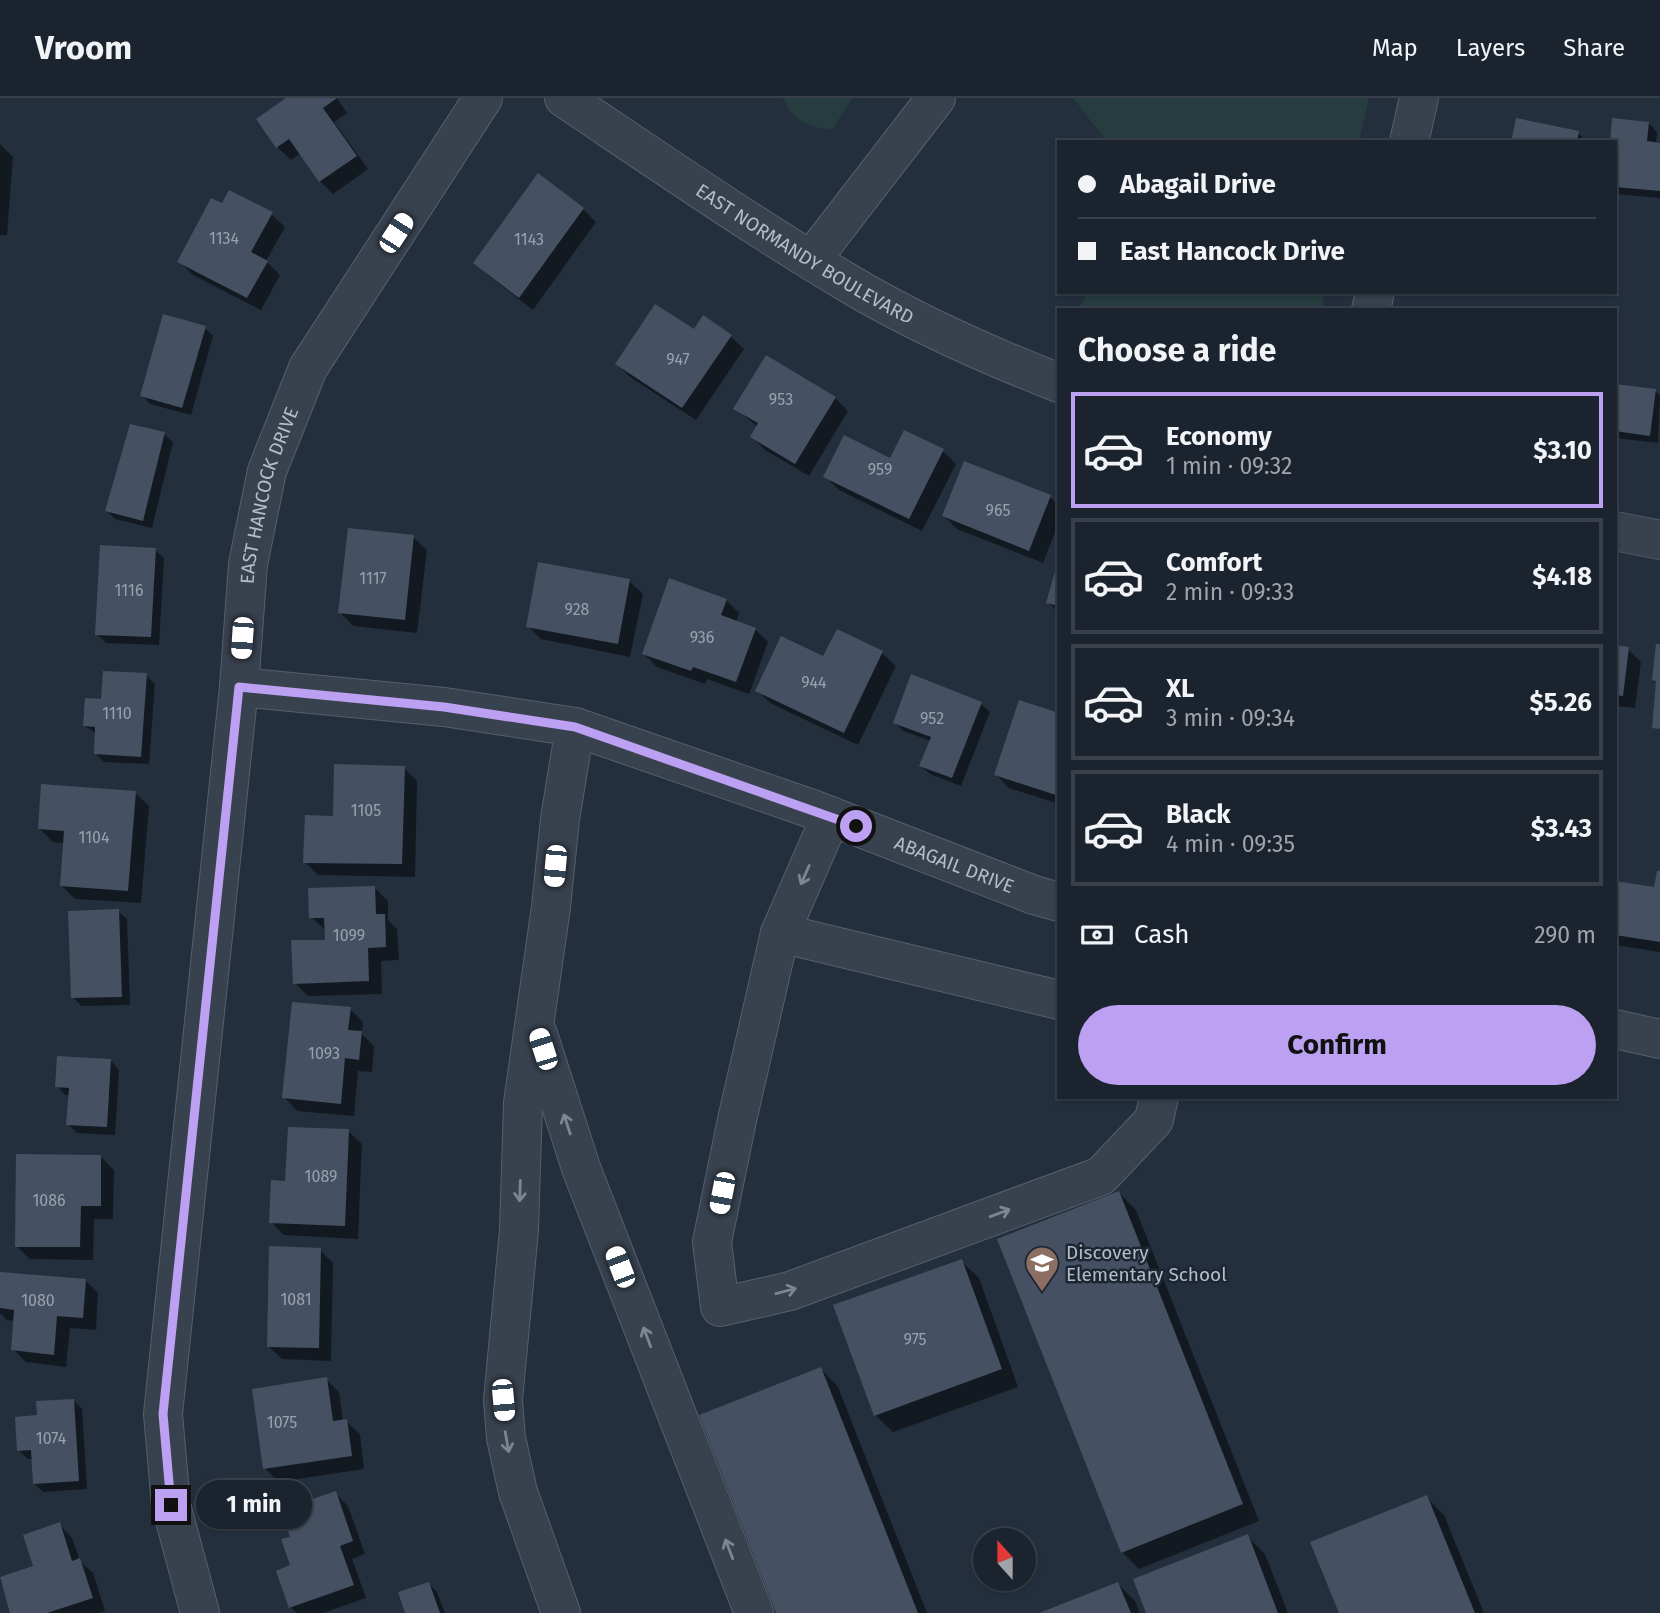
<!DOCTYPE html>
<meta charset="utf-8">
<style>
body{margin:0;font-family:"Fira Sans",sans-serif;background:#242b36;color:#f1f3f6;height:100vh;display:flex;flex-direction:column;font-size:26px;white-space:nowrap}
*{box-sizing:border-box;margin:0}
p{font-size:23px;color:#a0a4aa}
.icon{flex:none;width:38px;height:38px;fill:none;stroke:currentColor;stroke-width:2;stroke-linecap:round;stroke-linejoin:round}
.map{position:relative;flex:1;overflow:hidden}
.side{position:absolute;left:1057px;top:210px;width:560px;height:791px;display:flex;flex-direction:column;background:#1b232e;border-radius:0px;box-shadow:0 2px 5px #0004,0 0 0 2px #39404a}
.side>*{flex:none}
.banner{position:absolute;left:1057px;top:42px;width:560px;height:154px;border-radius:0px;box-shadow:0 2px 5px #0004,0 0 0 2px #39404a;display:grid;align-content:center;height:154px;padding:0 21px;background:#1b232e}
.needle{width:46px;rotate:339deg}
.fabs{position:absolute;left:973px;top:1430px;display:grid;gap:14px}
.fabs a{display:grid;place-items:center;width:63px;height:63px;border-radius:50%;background:#1b232e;box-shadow:0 2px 5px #0004,0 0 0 2px #39404a;font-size:35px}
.end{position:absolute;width:32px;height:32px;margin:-16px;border:9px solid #bca0f2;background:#111;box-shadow:0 0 0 4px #111}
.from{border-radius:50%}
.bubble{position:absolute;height:49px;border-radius:24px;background:#1b232e;box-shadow:0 2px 5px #0004,0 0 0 2px #39404a;font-size:23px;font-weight:700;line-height:49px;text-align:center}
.car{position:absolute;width:21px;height:42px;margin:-21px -10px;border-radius:9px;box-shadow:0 0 5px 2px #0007;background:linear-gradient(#fff 24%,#345 0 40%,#fff 0 76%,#345 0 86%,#fff 0)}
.banner b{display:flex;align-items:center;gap:24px;height:66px;font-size:26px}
.banner b+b{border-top:2px solid #39404a}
.banner i{width:18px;height:18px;background:#f1f3f6}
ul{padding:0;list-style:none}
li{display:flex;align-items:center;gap:21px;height:116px;margin:0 14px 10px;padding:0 7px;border:4px solid #39404a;border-radius:0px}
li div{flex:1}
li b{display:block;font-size:26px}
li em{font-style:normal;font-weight:700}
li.active{border-color:#bca0f2}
li>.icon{width:63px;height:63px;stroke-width:1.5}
h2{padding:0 21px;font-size:32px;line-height:84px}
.pay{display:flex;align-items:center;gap:18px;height:77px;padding:0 21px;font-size:26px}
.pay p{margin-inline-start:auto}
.action{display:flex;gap:14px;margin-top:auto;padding:14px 21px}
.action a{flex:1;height:80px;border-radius:42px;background:#bca0f2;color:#111;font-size:28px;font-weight:700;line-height:80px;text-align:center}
header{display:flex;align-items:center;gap:42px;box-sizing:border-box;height:98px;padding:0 35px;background:#1b232e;border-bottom:2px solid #39404a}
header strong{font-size:33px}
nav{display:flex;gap:38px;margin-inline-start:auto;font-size:24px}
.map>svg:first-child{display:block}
</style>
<header>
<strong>Vroom</strong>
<nav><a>Map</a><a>Layers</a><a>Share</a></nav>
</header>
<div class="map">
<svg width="1660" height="1515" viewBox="0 0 1660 1515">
<rect width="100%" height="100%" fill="#242f3e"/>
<!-- green -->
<path fill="#263c3f" d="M 783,0 L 853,0 L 832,31 C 809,30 792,22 783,0 Z
M 1073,0 L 1369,0 L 1359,44 L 1107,44 Z
M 1089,194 L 1325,194 L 1321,212 L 1078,212 Z"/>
<!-- shadow -->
<path fill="#0007" d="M 289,0 L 337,0 L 347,15 L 334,24 L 368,71 L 333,96 L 320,83 L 301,55 L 291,62 L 277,49 Z
M 1649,25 L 1657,34 L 1656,46 L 1660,46 L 1660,100 L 1616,96 L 1615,44 Z
M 1578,35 L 1587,44 L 1512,44 Z
M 0,46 L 13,59 L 7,137 L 0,137 Z
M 223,108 L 271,116 L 285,129 L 266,163 L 280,177 L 261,212 L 193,177 L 180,164 Z
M 583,111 L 596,124 L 533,212 L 489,178 L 476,165 Z
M 205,230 L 213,238 L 191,317 L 150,306 L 142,297 Z
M 694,233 L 730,238 L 744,251 L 696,322 L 630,279 L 617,266 Z
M 1615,288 L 1655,293 L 1660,297 L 1658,345 L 1615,340 Z
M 835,300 L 848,313 L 809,378 L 765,352 L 752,339 L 758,329 L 735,310 Z
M 164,336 L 173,344 L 152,430 L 115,421 L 107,413 Z
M 943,353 L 956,366 L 922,433 L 839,392 L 825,378 L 891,362 Z
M 965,365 L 1050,399 L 1059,407 L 1059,424 L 1043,465 L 957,431 L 944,418 Z
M 413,439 L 427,452 L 417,535 L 353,528 L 340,514 Z
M 155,452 L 164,460 L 159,547 L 106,545 L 97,536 Z
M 1059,467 L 1059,515 L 1048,504 Z
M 629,483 L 643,496 L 630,559 L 541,541 L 528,528 Z
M 726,502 L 739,515 L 736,525 L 755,531 L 768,544 L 749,596 L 707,581 L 705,586 L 657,569 L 644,556 Z
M 837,533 L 882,555 L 896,568 L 858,647 L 770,605 L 757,592 L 824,560 Z
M 1615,549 L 1628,551 L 1641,564 L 1635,610 L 1615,608 Z
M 146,577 L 155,586 L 149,666 L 104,664 L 95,655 L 97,636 L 85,628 L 103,603 Z
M 981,606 L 990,614 L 961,688 L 930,676 L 921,668 L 931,643 L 903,633 L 895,624 Z
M 1059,617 L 1059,706 L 1009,690 L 996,677 Z
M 404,670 L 417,683 L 415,779 L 318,777 L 305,764 L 335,719 Z
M 135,695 L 149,708 L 141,805 L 75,801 L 62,788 L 65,745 L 53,744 L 40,731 Z
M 1660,775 L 1660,854 L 1615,847 L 1615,784 L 1655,791 Z
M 374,789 L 388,803 L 388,822 L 397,831 L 399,862 L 381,863 L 382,896 L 308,898 L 295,885 L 326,843 L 326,833 L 311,819 Z
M 118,813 L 127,821 L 130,907 L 81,908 L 73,899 Z
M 350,911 L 363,924 L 362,936 L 374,948 L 372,974 L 358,973 L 354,1018 L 297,1013 L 284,999 Z
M 111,963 L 119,972 L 115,1037 L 77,1035 L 68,1026 L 70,997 L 65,997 L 57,988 Z
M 348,1033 L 362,1046 L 358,1141 L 284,1137 L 271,1124 Z
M 101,1059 L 114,1072 L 113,1121 L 94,1121 L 93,1162 L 30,1161 L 16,1148 Z
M 1119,1095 L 1136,1112 L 1259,1423 L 1139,1471 L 1122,1454 Z
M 320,1152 L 333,1165 L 331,1263 L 282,1261 L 268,1248 Z
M 961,1163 L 979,1180 L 1018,1289 L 893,1334 L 875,1317 Z
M 0,1176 L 85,1182 L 98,1195 L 96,1232 L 70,1230 L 66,1269 L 26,1264 L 13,1251 L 15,1223 L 7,1222 L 0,1215 Z
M 821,1271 L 838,1289 L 927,1515 L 778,1515 Z
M 326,1281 L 339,1294 L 343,1324 L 346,1323 L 360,1336 L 364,1371 L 278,1384 L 265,1370 Z
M 73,1302 L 82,1311 L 87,1391 L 43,1394 L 34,1385 L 33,1361 L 28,1361 L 19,1353 L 39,1319 Z
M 335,1395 L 348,1408 L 365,1456 L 352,1461 L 366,1500 L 323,1515 L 297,1515 L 290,1509 L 292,1440 Z
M 1427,1400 L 1444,1417 L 1484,1515 L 1340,1515 Z
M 59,1426 L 72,1440 L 80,1463 L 93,1475 L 105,1513 L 99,1515 L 12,1515 L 0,1481 L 35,1469 Z
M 1247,1438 L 1265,1456 L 1288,1515 L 1148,1515 Z
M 429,1486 L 437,1494 L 445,1515 L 407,1515 Z
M 1118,1486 L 1135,1503 L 1140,1515 L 1043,1515 Z"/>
<!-- building -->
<path fill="#455162" d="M 286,0 L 337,0 L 323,10 L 357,58 L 319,84 L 289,41 L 276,50 L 256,21 Z
M 1516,20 L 1579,33 L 1577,44 L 1511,44 Z
M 1612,20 L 1649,24 L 1647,43 L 1660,45 L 1660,93 L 1615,89 L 1615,44 L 1610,44 Z
M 538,75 L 584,110 L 519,200 L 473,165 Z
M 229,92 L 273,114 L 251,154 L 268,163 L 247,200 L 177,164 L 211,100 L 222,105 Z
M 655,206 L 694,231 L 703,217 L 732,237 L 682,310 L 615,266 Z
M 163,216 L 206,228 L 182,310 L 140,298 Z
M 766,257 L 836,299 L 795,366 L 750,339 L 758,325 L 733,311 Z
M 1615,286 L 1656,291 L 1650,338 L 1615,333 Z
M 130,326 L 165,334 L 143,423 L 105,413 Z
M 904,332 L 944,351 L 909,421 L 823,379 L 844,337 L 890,360 Z
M 964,363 L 1051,397 L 1029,453 L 942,418 Z
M 348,430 L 414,437 L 405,522 L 338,515 Z
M 100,447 L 156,450 L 151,539 L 95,537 Z
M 1058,463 L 1059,463 L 1059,508 L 1046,505 Z
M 538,464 L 630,481 L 618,546 L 526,529 Z
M 669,480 L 727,501 L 721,517 L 756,530 L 736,584 L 693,569 L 691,573 L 642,556 Z
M 837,531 L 883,553 L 844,635 L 755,593 L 781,538 L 823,558 Z
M 1656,546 L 1660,546 L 1660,631 L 1652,630 L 1656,583 L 1652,582 Z
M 1615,547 L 1629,549 L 1623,598 L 1615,597 Z
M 103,573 L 147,575 L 141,659 L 94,656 L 95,629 L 83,628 L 85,600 L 101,601 Z
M 911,576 L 982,604 L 952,680 L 919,668 L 931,639 L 893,625 Z
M 1019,602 L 1059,615 L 1059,698 L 994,677 Z
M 334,666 L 405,668 L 402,766 L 303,765 L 305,717 L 333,718 Z
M 41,686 L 136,693 L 128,793 L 60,788 L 64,733 L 38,731 Z
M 1657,773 L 1660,773 L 1660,844 L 1615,837 L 1615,783 L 1654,789 Z
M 375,788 L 376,816 L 385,816 L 386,849 L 368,850 L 369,883 L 293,886 L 291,842 L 325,842 L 324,820 L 309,820 L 308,790 Z
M 119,811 L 122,899 L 71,900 L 68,813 Z
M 292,904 L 351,909 L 348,932 L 362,933 L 359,962 L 345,960 L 341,1006 L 282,1000 Z
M 57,958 L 111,961 L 107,1029 L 66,1027 L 69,990 L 55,989 Z
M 288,1029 L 349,1031 L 345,1128 L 269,1125 L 271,1082 L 285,1083 Z
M 16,1056 L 101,1057 L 101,1108 L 81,1108 L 80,1149 L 15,1149 Z
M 1119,1093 L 1243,1406 L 1121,1455 L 997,1141 Z
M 269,1148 L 321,1150 L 319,1250 L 267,1249 Z
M 962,1161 L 1002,1271 L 874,1318 L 833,1207 Z
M 0,1174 L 86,1181 L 83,1220 L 57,1218 L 54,1257 L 11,1252 L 14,1212 L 0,1210 Z
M 821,1269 L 918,1515 L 776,1515 L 699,1317 Z
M 327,1279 L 333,1323 L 347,1321 L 352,1358 L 263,1371 L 252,1291 Z
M 74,1301 L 79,1383 L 33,1386 L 31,1352 L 17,1353 L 15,1319 L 37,1317 L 36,1303 Z
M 336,1393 L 353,1443 L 340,1448 L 354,1487 L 289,1510 L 276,1473 L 290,1467 L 281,1441 L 290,1439 L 281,1412 Z
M 1427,1397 L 1475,1515 L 1339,1515 L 1310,1444 Z
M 60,1424 L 72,1463 L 80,1460 L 93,1500 L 47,1515 L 10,1515 L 0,1479 L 33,1468 L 23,1437 Z
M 1248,1436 L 1278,1515 L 1146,1515 L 1133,1481 Z
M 429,1484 L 440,1515 L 405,1515 L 398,1494 Z
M 1118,1484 L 1131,1515 L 1039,1515 Z"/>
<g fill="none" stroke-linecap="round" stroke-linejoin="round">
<!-- minor casing -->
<g stroke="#565f6c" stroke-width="40">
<g id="minor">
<path id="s1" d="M 564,0 C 658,63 751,127 848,185 C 915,225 987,257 1059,285"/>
<path d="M 1409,44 L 1419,0"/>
<path d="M 811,162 L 936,0"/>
<path d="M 1371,212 L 1375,194"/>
<path d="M 1615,433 L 1660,442"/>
<path id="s2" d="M 239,589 L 444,609 L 575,629 L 812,711 L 1034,797 L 1059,804"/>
<path d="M 831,718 L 780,835 L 737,1022 L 712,1144 L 720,1209 L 790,1193 L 1101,1078 L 1154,1022 L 1159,999"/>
<path d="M 780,835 L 1059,902"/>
<path d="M 1615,931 L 1660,941"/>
<path d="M 538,936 L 581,1070 L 754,1515"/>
<path id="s3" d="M 200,1515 L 171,1407 L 163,1316 L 239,589 L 248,466 L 267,373 L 308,270 L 483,0"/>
<path d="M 561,1515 L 518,1394 L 506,1340 L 503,1302 L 519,1132 L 523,1005 L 551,809 L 560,721 L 575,629"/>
</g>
</g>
<!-- minor -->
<use href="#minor" stroke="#38414e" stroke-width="38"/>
</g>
<!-- one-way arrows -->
<defs><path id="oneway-shaft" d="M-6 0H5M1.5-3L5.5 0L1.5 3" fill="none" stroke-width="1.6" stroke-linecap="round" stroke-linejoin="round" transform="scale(1.75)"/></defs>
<g stroke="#7c8592">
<use href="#oneway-shaft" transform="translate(805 777) rotate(114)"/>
<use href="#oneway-shaft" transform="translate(567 1026) rotate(-108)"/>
<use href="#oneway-shaft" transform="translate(520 1093) rotate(92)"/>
<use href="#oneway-shaft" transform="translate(1000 1115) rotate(-20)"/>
<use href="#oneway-shaft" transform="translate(786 1193) rotate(-15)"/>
<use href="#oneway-shaft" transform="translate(647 1239) rotate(-111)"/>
<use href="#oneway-shaft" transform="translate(507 1344) rotate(80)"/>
<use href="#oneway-shaft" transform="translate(729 1451) rotate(-111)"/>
</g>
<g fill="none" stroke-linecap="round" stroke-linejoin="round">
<!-- route -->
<path stroke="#bca0f2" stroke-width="9" d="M 171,1407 L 163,1316 L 239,589 L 444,609 L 575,629 L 856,728"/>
</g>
<!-- icons -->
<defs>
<g id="school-pin" transform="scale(1.75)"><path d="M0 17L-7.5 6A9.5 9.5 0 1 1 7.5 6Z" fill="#8d6e63" stroke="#1d2633"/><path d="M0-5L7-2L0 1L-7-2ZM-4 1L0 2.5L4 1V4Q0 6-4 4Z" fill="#fff"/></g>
</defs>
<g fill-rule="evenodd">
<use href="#school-pin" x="1042" y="1165"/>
</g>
<g text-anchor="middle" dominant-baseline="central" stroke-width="5" stroke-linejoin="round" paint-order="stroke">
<!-- number labels -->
<g font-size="16" fill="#98a1af">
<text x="224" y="140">1134</text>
<text x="529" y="141">1143</text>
<text x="678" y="261">947</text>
<text x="781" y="301">953</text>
<text x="880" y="371">959</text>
<text x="998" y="412">965</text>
<text x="373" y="480">1117</text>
<text x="129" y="492">1116</text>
<text x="577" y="511">928</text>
<text x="702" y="539">936</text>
<text x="814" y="584">944</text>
<text x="117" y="615">1110</text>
<text x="932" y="620">952</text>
<text x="366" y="712">1105</text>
<text x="94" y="739">1104</text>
<text x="349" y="837">1099</text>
<text x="324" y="955">1093</text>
<text x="321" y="1078">1089</text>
<text x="49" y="1102">1086</text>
<text x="296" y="1201">1081</text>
<text x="38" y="1202">1080</text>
<text x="915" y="1241">975</text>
<text x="282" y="1324">1075</text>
<text x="51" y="1340">1074</text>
</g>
<!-- street labels -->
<g font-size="19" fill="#b4bcc9" stroke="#1d2633">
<text stroke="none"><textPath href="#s1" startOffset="287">EAST NORMANDY BOULEVARD</textPath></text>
<text stroke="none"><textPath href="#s3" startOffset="1129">EAST HANCOCK DRIVE</textPath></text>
<text stroke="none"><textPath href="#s2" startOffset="742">ABAGAIL DRIVE</textPath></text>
</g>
<!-- poi labels -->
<g font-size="19" fill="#b4bcc9" stroke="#1d2633" text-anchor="start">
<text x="1066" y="1154">Discovery<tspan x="1066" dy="22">Elementary School</tspan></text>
</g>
</g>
</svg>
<div class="fabs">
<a><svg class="needle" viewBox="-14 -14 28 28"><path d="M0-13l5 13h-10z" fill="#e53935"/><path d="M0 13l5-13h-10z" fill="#a0a4aa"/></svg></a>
</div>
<i class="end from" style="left:856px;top:728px"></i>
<i class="end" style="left:171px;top:1407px"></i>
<div class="bubble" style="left:196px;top:1382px;width:116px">1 min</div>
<i class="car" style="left:396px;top:135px;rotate:33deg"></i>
<i class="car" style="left:242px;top:540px;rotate:184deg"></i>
<i class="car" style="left:555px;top:768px;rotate:185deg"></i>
<i class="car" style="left:543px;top:951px;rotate:342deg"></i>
<i class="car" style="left:722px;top:1095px;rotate:191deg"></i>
<i class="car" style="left:620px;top:1169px;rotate:339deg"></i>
<i class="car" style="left:503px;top:1302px;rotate:175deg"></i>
<div class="banner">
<b><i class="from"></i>Abagail Drive</b>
<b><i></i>East Hancock Drive</b>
</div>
<section class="side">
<h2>Choose a ride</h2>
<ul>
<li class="active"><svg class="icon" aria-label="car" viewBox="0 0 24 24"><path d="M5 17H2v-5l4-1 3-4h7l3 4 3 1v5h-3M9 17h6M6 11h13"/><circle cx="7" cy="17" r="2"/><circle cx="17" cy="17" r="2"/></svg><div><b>Economy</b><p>1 min · 09:32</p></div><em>$3.10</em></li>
<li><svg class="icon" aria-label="car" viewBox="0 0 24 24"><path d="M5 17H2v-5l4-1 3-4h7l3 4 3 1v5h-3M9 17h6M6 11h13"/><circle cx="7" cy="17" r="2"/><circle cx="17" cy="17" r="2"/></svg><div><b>Comfort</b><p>2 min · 09:33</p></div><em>$4.18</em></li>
<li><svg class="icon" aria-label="car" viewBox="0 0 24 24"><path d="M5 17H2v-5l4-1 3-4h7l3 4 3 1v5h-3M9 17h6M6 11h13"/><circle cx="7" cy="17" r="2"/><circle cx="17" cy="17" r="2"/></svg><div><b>XL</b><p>3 min · 09:34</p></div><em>$5.26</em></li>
<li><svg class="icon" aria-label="car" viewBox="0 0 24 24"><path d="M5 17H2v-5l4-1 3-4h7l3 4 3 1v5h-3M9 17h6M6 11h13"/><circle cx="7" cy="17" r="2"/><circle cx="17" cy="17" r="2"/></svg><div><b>Black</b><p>4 min · 09:35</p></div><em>$3.43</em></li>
</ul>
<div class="pay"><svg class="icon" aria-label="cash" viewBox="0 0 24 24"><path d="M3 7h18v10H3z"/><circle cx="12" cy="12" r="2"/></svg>Cash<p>290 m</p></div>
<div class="action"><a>Confirm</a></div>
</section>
</div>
